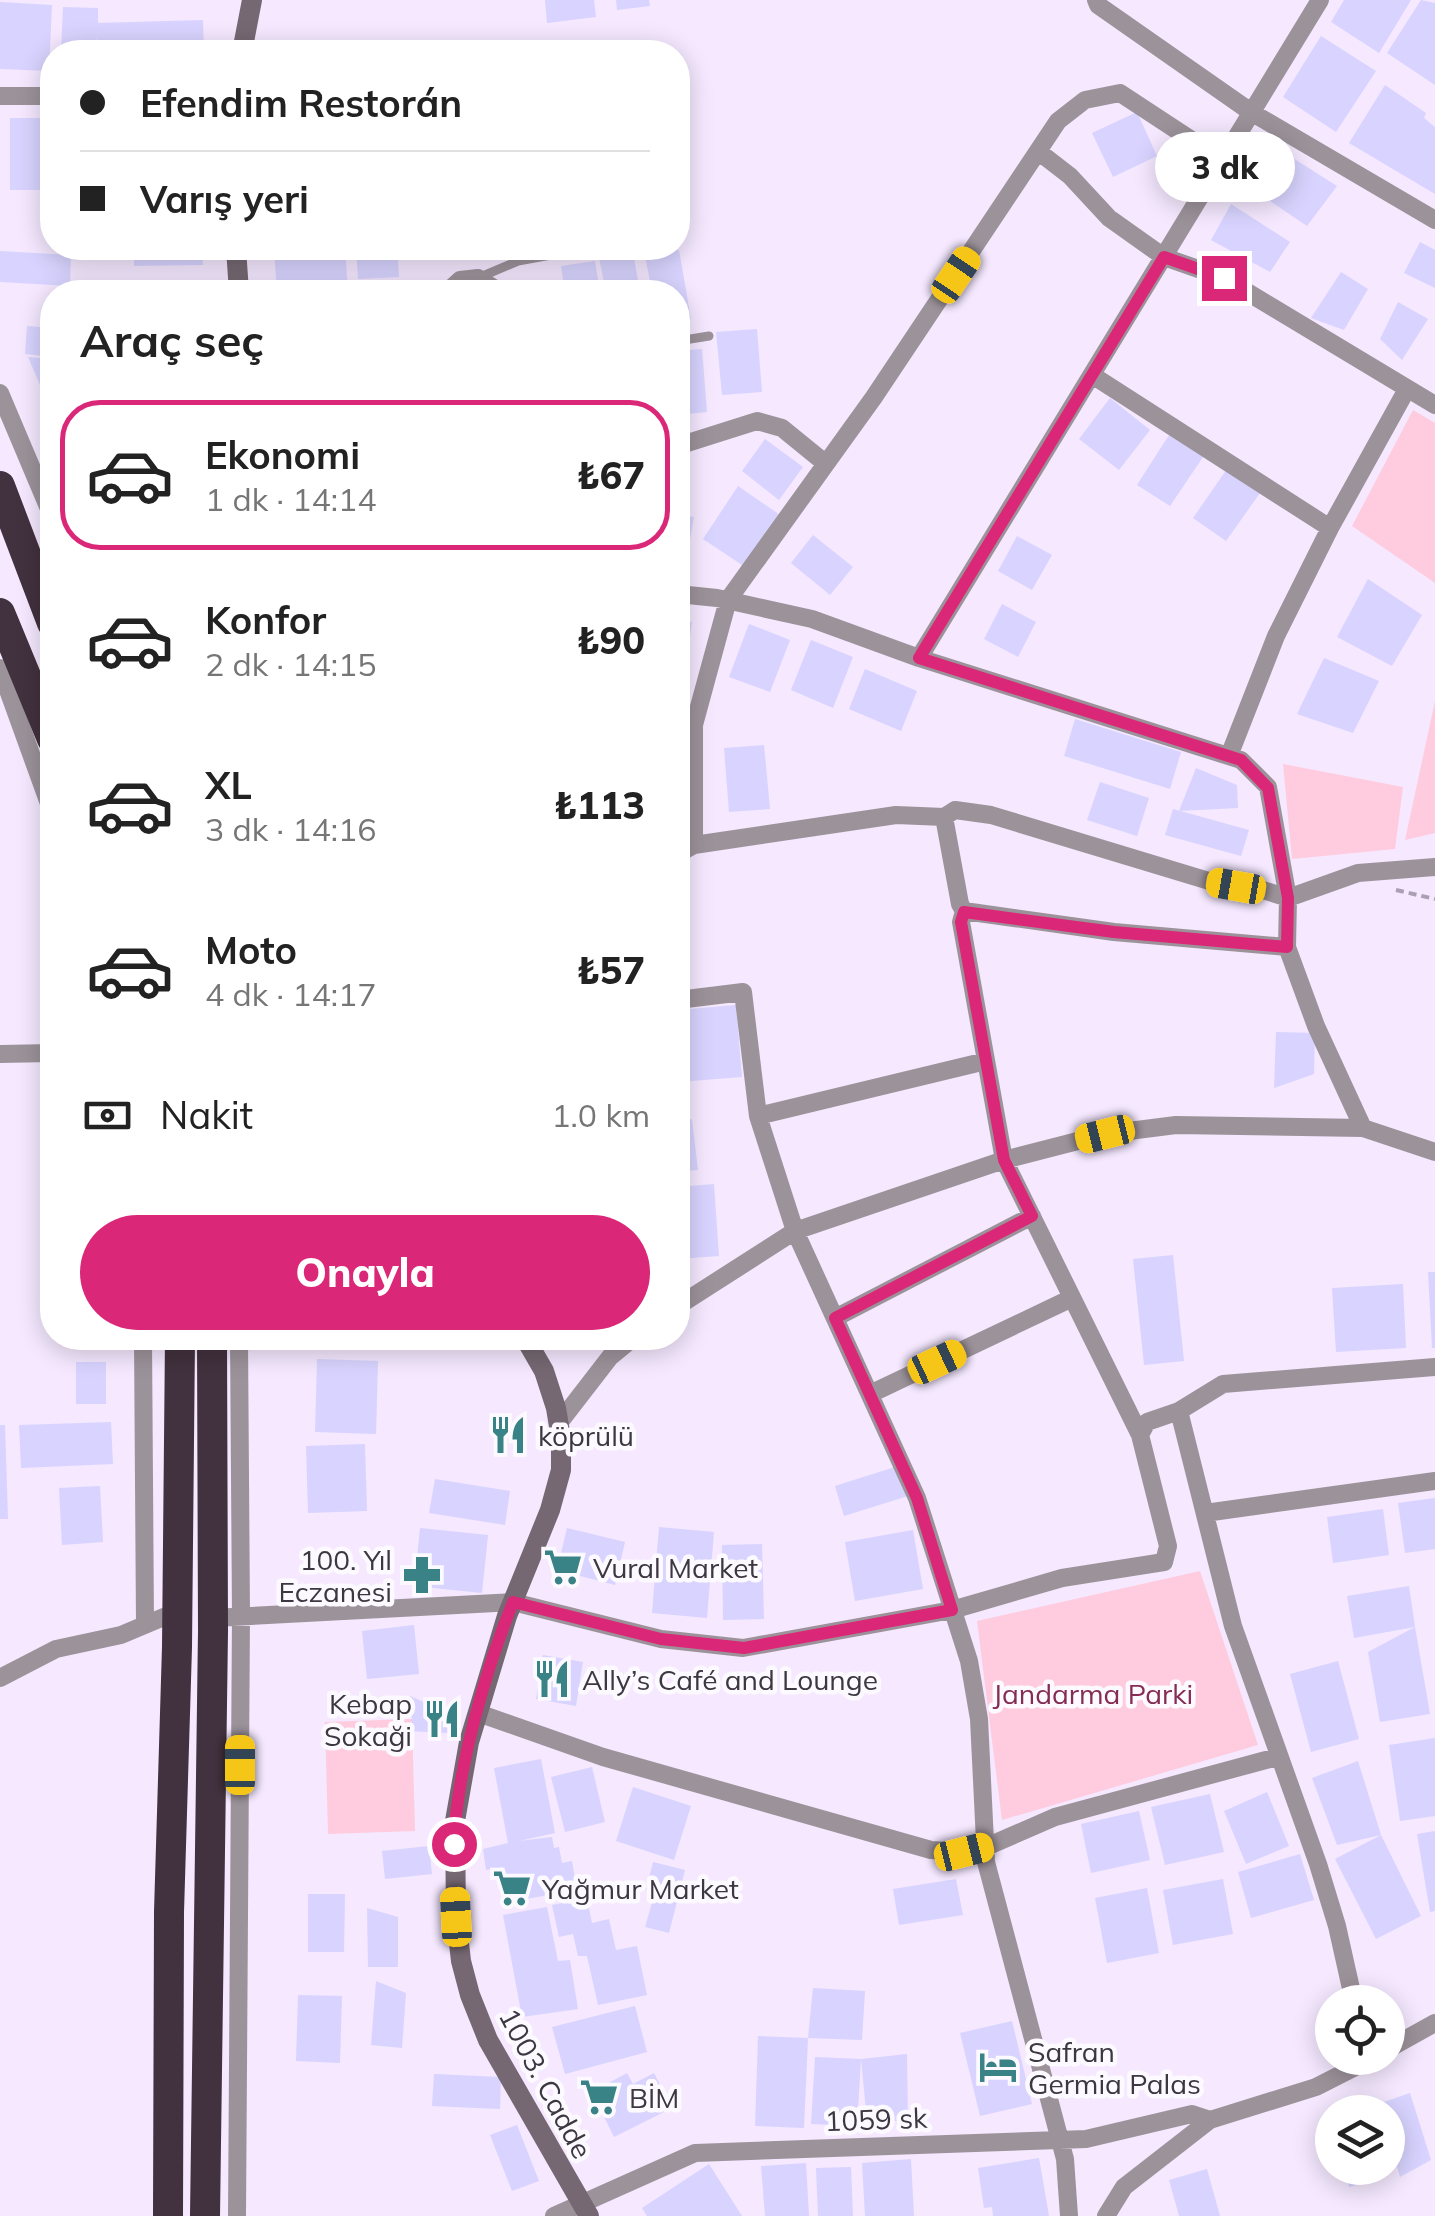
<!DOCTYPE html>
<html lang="tr">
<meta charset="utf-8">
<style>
body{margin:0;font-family:Mulish,sans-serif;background:#f6f6f6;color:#222;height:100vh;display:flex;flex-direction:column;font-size:38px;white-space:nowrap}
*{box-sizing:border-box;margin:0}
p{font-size:32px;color:#767676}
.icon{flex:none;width:55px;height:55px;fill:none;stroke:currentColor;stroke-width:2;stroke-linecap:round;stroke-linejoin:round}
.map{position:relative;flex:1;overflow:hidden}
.panel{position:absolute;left:40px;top:280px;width:650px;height:1070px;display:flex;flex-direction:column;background:#fff;border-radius:40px;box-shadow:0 5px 25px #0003}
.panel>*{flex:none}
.banner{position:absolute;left:40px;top:40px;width:650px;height:220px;border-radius:40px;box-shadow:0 5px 25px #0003;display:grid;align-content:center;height:220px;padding:0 40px;background:#fff}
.buttons{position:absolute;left:1315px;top:1985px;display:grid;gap:20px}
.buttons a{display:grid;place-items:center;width:90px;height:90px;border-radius:50%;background:#fff;box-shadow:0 5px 25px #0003;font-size:50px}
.end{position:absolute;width:45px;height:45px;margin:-22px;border:12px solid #db2777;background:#fff;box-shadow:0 0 0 5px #fff}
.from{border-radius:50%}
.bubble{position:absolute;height:70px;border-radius:35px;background:#fff;box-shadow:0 5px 25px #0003;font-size:32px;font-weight:800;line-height:70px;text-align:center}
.car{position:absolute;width:30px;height:60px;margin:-30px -15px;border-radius:12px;box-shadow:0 0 8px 2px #0007;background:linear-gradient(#f5c518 24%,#345 0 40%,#f5c518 0 76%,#345 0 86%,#f5c518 0)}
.banner b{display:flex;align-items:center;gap:35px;height:95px;font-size:38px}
.banner b+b{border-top:2px solid #e0e0e0}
.banner i{width:25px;height:25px;background:#222}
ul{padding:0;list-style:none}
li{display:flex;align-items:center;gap:30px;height:150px;margin:0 20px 15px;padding:0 20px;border:5px solid transparent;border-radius:40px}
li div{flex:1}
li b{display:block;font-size:38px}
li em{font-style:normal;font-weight:800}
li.active{border-color:#db2777}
li>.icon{width:90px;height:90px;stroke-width:1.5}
h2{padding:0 40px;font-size:45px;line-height:120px}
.pay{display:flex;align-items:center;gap:25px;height:110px;padding:0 40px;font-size:38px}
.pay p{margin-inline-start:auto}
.action{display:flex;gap:20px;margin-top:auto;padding:20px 40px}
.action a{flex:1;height:115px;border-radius:60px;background:#db2777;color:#fff;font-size:40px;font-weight:800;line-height:115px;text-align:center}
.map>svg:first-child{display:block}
</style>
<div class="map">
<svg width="1435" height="2216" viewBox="0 0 1435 2216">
<rect width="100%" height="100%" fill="#f5e8ff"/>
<!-- green -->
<path fill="#feccde" d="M 1413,410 L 1435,423 L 1435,583 L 1352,526 Z
M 1435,701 L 1435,833 L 1405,840 Z
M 1283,764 L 1403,787 L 1395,849 L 1292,859 Z
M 1200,1571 L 1258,1745 L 1002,1820 L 977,1621 Z
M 412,1719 L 415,1831 L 328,1834 L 325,1722 Z"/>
<!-- building -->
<path fill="#d8d4ff" d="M 545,0 L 594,0 L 596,17 L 547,23 Z
M 616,0 L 649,0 L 650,6 L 617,10 Z
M 1344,0 L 1411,0 L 1379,53 L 1331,22 Z
M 1421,0 L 1435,3 L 1435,85 L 1387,53 Z
M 0,2 L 52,5 L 49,71 L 0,69 Z
M 63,7 L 98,8 L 98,23 L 203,20 L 204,52 L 98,52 L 97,36 L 96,52 L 61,52 Z
M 1321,36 L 1376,71 L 1336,132 L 1283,97 Z
M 1385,85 L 1426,113 L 1424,118 L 1435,127 L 1435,194 L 1349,143 Z
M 1137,112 L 1157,156 L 1113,177 L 1092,133 Z
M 10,118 L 42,118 L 42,148 L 52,148 L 52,159 L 42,159 L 42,190 L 10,190 Z
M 1274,146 L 1337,186 L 1307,226 L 1248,186 Z
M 1231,204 L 1290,242 L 1270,272 L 1211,240 Z
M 1420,242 L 1435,250 L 1435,288 L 1404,273 Z
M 134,248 L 202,248 L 203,265 L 134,266 Z
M 345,248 L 348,292 L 277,292 L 274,250 Z
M 356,248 L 417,248 L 417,258 L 398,259 L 399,277 L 358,279 Z
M 679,250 L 691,319 L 678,322 L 678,292 L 652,292 L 645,256 Z
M 0,251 L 71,255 L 70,286 L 0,282 Z
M 633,252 L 640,292 L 606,292 L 599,258 Z
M 595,261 L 600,292 L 565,292 L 561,266 Z
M 1341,272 L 1368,289 L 1344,330 L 1311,318 Z
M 1398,302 L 1428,319 L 1402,360 L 1380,339 Z
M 27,326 L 52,328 L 52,357 L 25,354 Z
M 757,329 L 762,392 L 722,395 L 716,332 Z
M 702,349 L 707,412 L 678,415 L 678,351 Z
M 28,357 L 52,359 L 52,413 Z
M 1110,398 L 1150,430 L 1119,470 L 1079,439 Z
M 1169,435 L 1203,457 L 1170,506 L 1137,485 Z
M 765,439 L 803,467 L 779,500 L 742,471 Z
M 1227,469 L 1260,493 L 1226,541 L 1193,518 Z
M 738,486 L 783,517 L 748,569 L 703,539 Z
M 678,514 L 694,517 L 686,562 L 678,561 Z
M 813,535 L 853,567 L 830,595 L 791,563 Z
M 1017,536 L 1052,555 L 1032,590 L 998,571 Z
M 1368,579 L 1422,615 L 1392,666 L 1337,637 Z
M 1002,604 L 1036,622 L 1018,657 L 984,639 Z
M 678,620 L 692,622 L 686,666 L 678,665 Z
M 749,624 L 790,640 L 770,692 L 729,677 Z
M 811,640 L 853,657 L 833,708 L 791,690 Z
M 1324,658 L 1379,681 L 1353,733 L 1297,714 Z
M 865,669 L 917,691 L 901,731 L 849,709 Z
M 1075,719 L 1181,752 L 1170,789 L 1064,756 Z
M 764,745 L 770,809 L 729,812 L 724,748 Z
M 1196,768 L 1237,785 L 1238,808 L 1179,811 Z
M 1100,782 L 1149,798 L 1137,836 L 1087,820 Z
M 1173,809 L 1249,830 L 1241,856 L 1165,835 Z
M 736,1005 L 742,1077 L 678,1082 L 678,1010 Z
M 1276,1032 L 1315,1033 L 1314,1074 L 1274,1088 Z
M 692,1119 L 698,1170 L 678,1172 L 678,1121 Z
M 714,1184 L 719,1256 L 678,1259 L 678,1187 Z
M 1173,1255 L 1184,1361 L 1144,1365 L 1133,1259 Z
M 1428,1272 L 1435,1272 L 1435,1348 L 1432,1348 Z
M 1403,1284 L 1406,1348 L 1336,1352 L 1332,1288 Z
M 317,1359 L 378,1361 L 376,1434 L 315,1432 Z
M 76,1362 L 106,1362 L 106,1404 L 76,1404 Z
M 111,1422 L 113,1464 L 21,1468 L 19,1425 Z
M 0,1425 L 5,1425 L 8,1519 L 0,1519 Z
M 365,1444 L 367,1511 L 308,1513 L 306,1446 Z
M 898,1466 L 908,1496 L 844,1516 L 835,1486 Z
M 435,1479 L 510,1491 L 505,1525 L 429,1513 Z
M 100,1486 L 103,1542 L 62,1545 L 59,1488 Z
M 1435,1498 L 1435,1549 L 1405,1553 L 1398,1503 Z
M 1383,1509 L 1389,1555 L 1333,1563 L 1327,1517 Z
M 659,1527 L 714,1532 L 707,1618 L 652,1613 Z
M 420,1528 L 488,1535 L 482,1593 L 414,1586 Z
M 567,1528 L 625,1542 L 615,1585 L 557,1570 Z
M 913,1530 L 923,1589 L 855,1601 L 845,1542 Z
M 762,1544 L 764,1619 L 723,1620 L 722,1545 Z
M 1409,1586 L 1415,1627 L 1354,1638 L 1347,1596 Z
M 414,1625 L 419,1674 L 367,1679 L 362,1631 Z
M 1415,1627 L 1430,1714 L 1380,1722 L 1368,1652 Z
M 543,1655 L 583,1662 L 576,1706 L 536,1699 Z
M 1338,1661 L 1359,1739 L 1311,1752 L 1290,1674 Z
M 410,1696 L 449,1713 L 448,1733 L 408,1731 L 412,1719 Z
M 1435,1738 L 1435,1816 L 1400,1821 L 1389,1745 Z
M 541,1759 L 555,1833 L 519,1841 L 552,1837 L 554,1848 L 559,1847 L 562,1863 L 572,1861 L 577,1890 L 509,1902 L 503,1867 L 486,1870 L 483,1849 L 508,1843 L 494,1768 Z
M 1358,1761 L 1381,1835 L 1421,1916 L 1376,1939 L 1335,1859 L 1381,1835 L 1337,1845 L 1312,1778 Z
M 592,1767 L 605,1822 L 565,1832 L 551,1777 Z
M 633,1787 L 691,1806 L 674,1860 L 616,1841 Z
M 1267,1792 L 1289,1846 L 1246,1864 L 1224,1811 Z
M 1210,1794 L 1224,1852 L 1165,1865 L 1151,1807 Z
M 1139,1811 L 1150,1860 L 1091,1873 L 1081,1824 Z
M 1435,1831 L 1435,1911 L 1430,1912 L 1417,1834 Z
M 429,1846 L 432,1874 L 385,1879 L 382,1851 Z
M 1300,1854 L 1314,1900 L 1251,1918 L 1238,1872 Z
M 653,1862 L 685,1870 L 669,1933 L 645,1927 L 655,1892 L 646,1890 Z
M 956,1879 L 963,1915 L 899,1925 L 893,1889 Z
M 1223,1879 L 1233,1934 L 1173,1945 L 1163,1890 Z
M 1147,1888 L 1159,1953 L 1107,1963 L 1095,1898 Z
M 308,1894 L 345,1894 L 344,1952 L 308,1952 Z
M 587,1898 L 592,1923 L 609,1919 L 616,1950 L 637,1946 L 647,1995 L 598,2005 L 587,1956 L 578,1956 L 573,1934 L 559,1937 L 552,1905 Z
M 547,1907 L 558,1961 L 570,1960 L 578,2009 L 522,2017 L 503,1915 Z
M 367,1908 L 398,1917 L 398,1967 L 368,1967 Z
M 376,1981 L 406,1993 L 402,2048 L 371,2045 Z
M 813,1988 L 865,1991 L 862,2040 L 808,2038 Z
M 298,1995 L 342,1996 L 340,2063 L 296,2061 Z
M 635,2006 L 647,2052 L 565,2074 L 552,2027 Z
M 1012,2021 L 1032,2104 L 980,2116 L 960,2033 Z
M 758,2036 L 808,2038 L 804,2128 L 755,2126 Z
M 907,2054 L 908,2121 L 867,2121 L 861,2059 L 857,2126 L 811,2124 L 815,2057 L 861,2059 Z
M 627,2073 L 633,2084 L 654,2073 L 672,2108 L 614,2137 L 592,2092 Z
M 434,2074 L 501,2077 L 500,2109 L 432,2106 Z
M 1410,2093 L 1431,2160 L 1400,2177 L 1388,2136 L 1388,2112 L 1380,2112 L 1378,2104 Z
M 517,2125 L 539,2181 L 512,2191 L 490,2135 Z
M 1039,2158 L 1049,2216 L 993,2216 L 992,2207 L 984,2208 L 978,2168 Z
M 911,2159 L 914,2216 L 865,2216 L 862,2163 Z
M 806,2163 L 809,2216 L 765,2216 L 761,2166 Z
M 709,2164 L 742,2216 L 647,2216 L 642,2208 Z
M 851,2167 L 853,2216 L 818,2216 L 816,2168 Z
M 1345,2168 L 1377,2168 L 1379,2179 L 1349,2187 Z
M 1207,2169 L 1220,2216 L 1179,2216 L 1169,2180 Z"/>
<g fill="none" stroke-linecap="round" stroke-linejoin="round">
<!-- path -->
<path stroke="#aaa0b1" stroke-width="4" stroke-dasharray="8 5" stroke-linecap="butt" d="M 1396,890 L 1435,899"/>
<!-- lane -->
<path stroke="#9c939a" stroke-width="9" d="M 478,278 L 518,261 L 590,248
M 678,341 L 709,336"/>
<!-- street -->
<path stroke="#9c939a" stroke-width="18" d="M 1096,0 L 1098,5 L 1251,112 L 1435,220
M 0,96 L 52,96
M 1039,152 L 1070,176 L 1109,218 L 1164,257 L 1224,278 L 1435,405
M 447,292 L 460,280 L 478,278 L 500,292
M 1092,375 L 1330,528
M 0,393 L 52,516
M 678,446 L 757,421 L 782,428 L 825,463
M 678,594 L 717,598 L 812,619 L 919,658 L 1241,760 L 1268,787 L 1288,898 L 1287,947 L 1316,1026 L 1363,1128
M 919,658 L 1320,0
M 0,668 L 52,812
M 1229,756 L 1276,636 L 1330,528 L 1407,389
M 944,817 L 960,904 L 964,911 L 961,922 L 1004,1160 L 1140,1435
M 694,845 L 694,725 L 728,600 L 874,397 L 1058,121 L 1085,100 L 1120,93 L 1222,160
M 678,854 L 694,845 L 896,815 L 944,817 L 955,810 L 991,815 L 1209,881 L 1263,890 L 1288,898 L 1358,873 L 1435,867
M 964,911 L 1114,932 L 1287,947
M 678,1000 L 743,992 L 758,1116 L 795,1231 L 917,1498 L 969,1661 L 979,1719 L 986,1862 L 1065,2159 L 1069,2216
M 0,1054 L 52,1053
M 758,1116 L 986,1061
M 678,1306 L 795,1231 L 1004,1160 L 1105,1134 L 1176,1125 L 1363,1128 L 1435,1152
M 835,1318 L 1032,1216
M 143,1338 L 145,1625
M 870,1394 L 1072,1298
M 1179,1411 L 1233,1626 L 1318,1864 L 1337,1926 L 1354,2002
M 559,1423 L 610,1357 L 633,1338
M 1205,1513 L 1435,1481
M 213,1618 L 513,1602 L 661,1639 L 743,1648 L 952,1610 L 1062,1578 L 1164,1562 L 1168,1546 L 1140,1435 L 1147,1422 L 1179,1411 L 1223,1384 L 1435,1367
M 0,1678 L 56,1649 L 121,1635 L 178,1611
M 478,1713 L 603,1757 L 931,1850 L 964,1852 L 986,1847 L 1055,1817 L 1277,1757
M 1388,2049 L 1435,2023
M 237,2216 L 241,1615 L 239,1338
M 554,2216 L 695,2153 L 1059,2140 L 1086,2139 L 1192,2114 L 1210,2120
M 1106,2216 L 1124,2187 L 1210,2120 L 1316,2087 L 1373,2058"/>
<!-- secondary -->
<path stroke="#756872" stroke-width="20" d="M 242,52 L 252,0
M 236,248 L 239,292
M 525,1338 L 544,1371 L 556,1408 L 561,1438 L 561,1470 L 550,1510 L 507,1616 L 469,1742 L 455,1821 L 456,1917 L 461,1961 L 470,1995 L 488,2040 L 589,2216"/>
<!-- highway -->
<path stroke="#42313e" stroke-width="30" d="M 0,486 L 52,623
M 0,613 L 52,739
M 168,2216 L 169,1912 L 177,1647 L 180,1338
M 205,2216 L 213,1631 L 212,1338"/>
</g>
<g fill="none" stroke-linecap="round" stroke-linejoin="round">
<!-- route -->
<path stroke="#db2777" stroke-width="12" d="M 454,1844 C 456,1772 486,1669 513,1602 L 661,1639 L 744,1648 L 952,1610 L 917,1498 L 835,1318 L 1032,1216 L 1004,1160 L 961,922 L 964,912 L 1114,932 L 1287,947 L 1288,898 L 1268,788 L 1241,760 L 919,658 L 1164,257 L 1224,278"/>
</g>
<!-- icons -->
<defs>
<g id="restaurant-bare" transform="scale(3)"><path d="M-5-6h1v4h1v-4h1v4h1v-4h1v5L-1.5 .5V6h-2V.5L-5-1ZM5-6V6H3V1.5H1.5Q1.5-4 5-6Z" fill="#398286" stroke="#fdfaff" stroke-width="2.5" paint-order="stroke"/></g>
<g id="supermarket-bare" transform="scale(3)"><path d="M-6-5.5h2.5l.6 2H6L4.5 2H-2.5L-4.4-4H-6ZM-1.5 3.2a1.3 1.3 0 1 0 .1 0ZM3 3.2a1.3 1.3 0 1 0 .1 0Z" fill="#398286" stroke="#fdfaff" stroke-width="2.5" paint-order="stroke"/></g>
<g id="pharmacy-bare" transform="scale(3)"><path d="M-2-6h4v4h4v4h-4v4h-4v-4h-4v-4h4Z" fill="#398286" stroke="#fdfaff" stroke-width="2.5" paint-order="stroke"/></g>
<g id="hotel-bare" transform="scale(3)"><path d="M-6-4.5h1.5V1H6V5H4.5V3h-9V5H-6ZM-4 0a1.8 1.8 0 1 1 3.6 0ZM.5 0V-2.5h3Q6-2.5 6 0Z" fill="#398286" stroke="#fdfaff" stroke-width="2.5" paint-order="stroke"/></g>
</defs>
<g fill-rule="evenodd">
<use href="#restaurant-bare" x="508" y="1435"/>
<use href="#supermarket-bare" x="563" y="1567"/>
<use href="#pharmacy-bare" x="422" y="1575"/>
<use href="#restaurant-bare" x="552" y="1679"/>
<use href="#restaurant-bare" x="442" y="1719"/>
<use href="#supermarket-bare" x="512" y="1888"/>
<use href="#hotel-bare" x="998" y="2067"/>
<use href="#supermarket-bare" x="599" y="2097"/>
</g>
<g text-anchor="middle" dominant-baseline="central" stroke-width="9" stroke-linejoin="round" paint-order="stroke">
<!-- poi labels -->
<g font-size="28" fill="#3c3740" stroke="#fdfaff" text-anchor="start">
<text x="538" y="1435">köprülü</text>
<text x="392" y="1559" text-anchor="end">100. Yıl<tspan x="392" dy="32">Eczanesi</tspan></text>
<text x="593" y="1567">Vural Market</text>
<text x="582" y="1679">Ally’s Café and Lounge</text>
<text x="412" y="1703" text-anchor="end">Kebap<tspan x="412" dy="32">Sokaği</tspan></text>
<text x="542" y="1888">Yağmur Market</text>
<text x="1028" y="2051">Safran<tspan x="1028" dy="32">Germia Palas</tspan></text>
<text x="629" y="2097">BİM</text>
</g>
<!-- park labels -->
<g font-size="28" fill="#842c54" stroke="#fdfaff">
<text x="1093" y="1693">Jandarma Parki</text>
</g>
<!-- street labels -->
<g font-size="28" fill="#3c3740" stroke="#fdfaff">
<text transform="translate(546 2083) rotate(62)">1003. Cadde</text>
<text transform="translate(876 2119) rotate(-2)">1059 sk</text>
</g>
</g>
</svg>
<div class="buttons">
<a><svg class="icon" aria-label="locate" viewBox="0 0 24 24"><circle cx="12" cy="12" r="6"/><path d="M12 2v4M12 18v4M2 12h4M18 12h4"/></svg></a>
<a><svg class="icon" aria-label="layers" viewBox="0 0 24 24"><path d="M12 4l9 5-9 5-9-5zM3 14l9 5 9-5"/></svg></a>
</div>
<i class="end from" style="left:454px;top:1844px"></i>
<i class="end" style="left:1224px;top:278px"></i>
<div class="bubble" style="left:1155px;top:132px;width:140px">3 dk</div>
<i class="car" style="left:956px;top:275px;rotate:34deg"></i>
<i class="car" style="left:1236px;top:886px;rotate:280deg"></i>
<i class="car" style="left:1105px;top:1134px;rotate:256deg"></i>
<i class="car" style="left:937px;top:1362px;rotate:65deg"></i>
<i class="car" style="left:240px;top:1765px;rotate:0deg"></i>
<i class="car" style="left:964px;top:1852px;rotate:76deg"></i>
<i class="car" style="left:456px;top:1917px;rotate:357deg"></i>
<div class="banner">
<b><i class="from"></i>Efendim Restorán</b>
<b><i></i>Varış yeri</b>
</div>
<section class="panel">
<h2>Araç seç</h2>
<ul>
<li class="active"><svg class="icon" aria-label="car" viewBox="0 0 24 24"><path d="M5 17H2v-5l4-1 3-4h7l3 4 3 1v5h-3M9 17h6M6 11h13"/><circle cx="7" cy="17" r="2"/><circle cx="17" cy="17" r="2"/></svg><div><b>Ekonomi</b><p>1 dk · 14:14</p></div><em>₺67</em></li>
<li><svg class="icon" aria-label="car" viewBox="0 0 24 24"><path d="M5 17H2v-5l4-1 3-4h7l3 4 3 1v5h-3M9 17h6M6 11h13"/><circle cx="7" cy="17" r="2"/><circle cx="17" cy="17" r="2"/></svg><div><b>Konfor</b><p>2 dk · 14:15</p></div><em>₺90</em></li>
<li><svg class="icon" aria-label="car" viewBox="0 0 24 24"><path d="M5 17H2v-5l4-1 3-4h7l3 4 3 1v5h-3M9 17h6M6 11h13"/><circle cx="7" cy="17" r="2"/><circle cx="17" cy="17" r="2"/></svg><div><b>XL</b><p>3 dk · 14:16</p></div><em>₺113</em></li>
<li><svg class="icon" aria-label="car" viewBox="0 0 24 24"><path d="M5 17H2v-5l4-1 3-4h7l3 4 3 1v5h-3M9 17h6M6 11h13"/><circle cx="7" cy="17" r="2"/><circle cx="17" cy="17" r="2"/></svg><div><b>Moto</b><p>4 dk · 14:17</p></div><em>₺57</em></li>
</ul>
<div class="pay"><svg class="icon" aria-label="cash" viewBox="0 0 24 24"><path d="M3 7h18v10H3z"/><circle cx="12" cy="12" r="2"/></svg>Nakit<p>1.0 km</p></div>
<div class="action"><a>Onayla</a></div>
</section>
</div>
